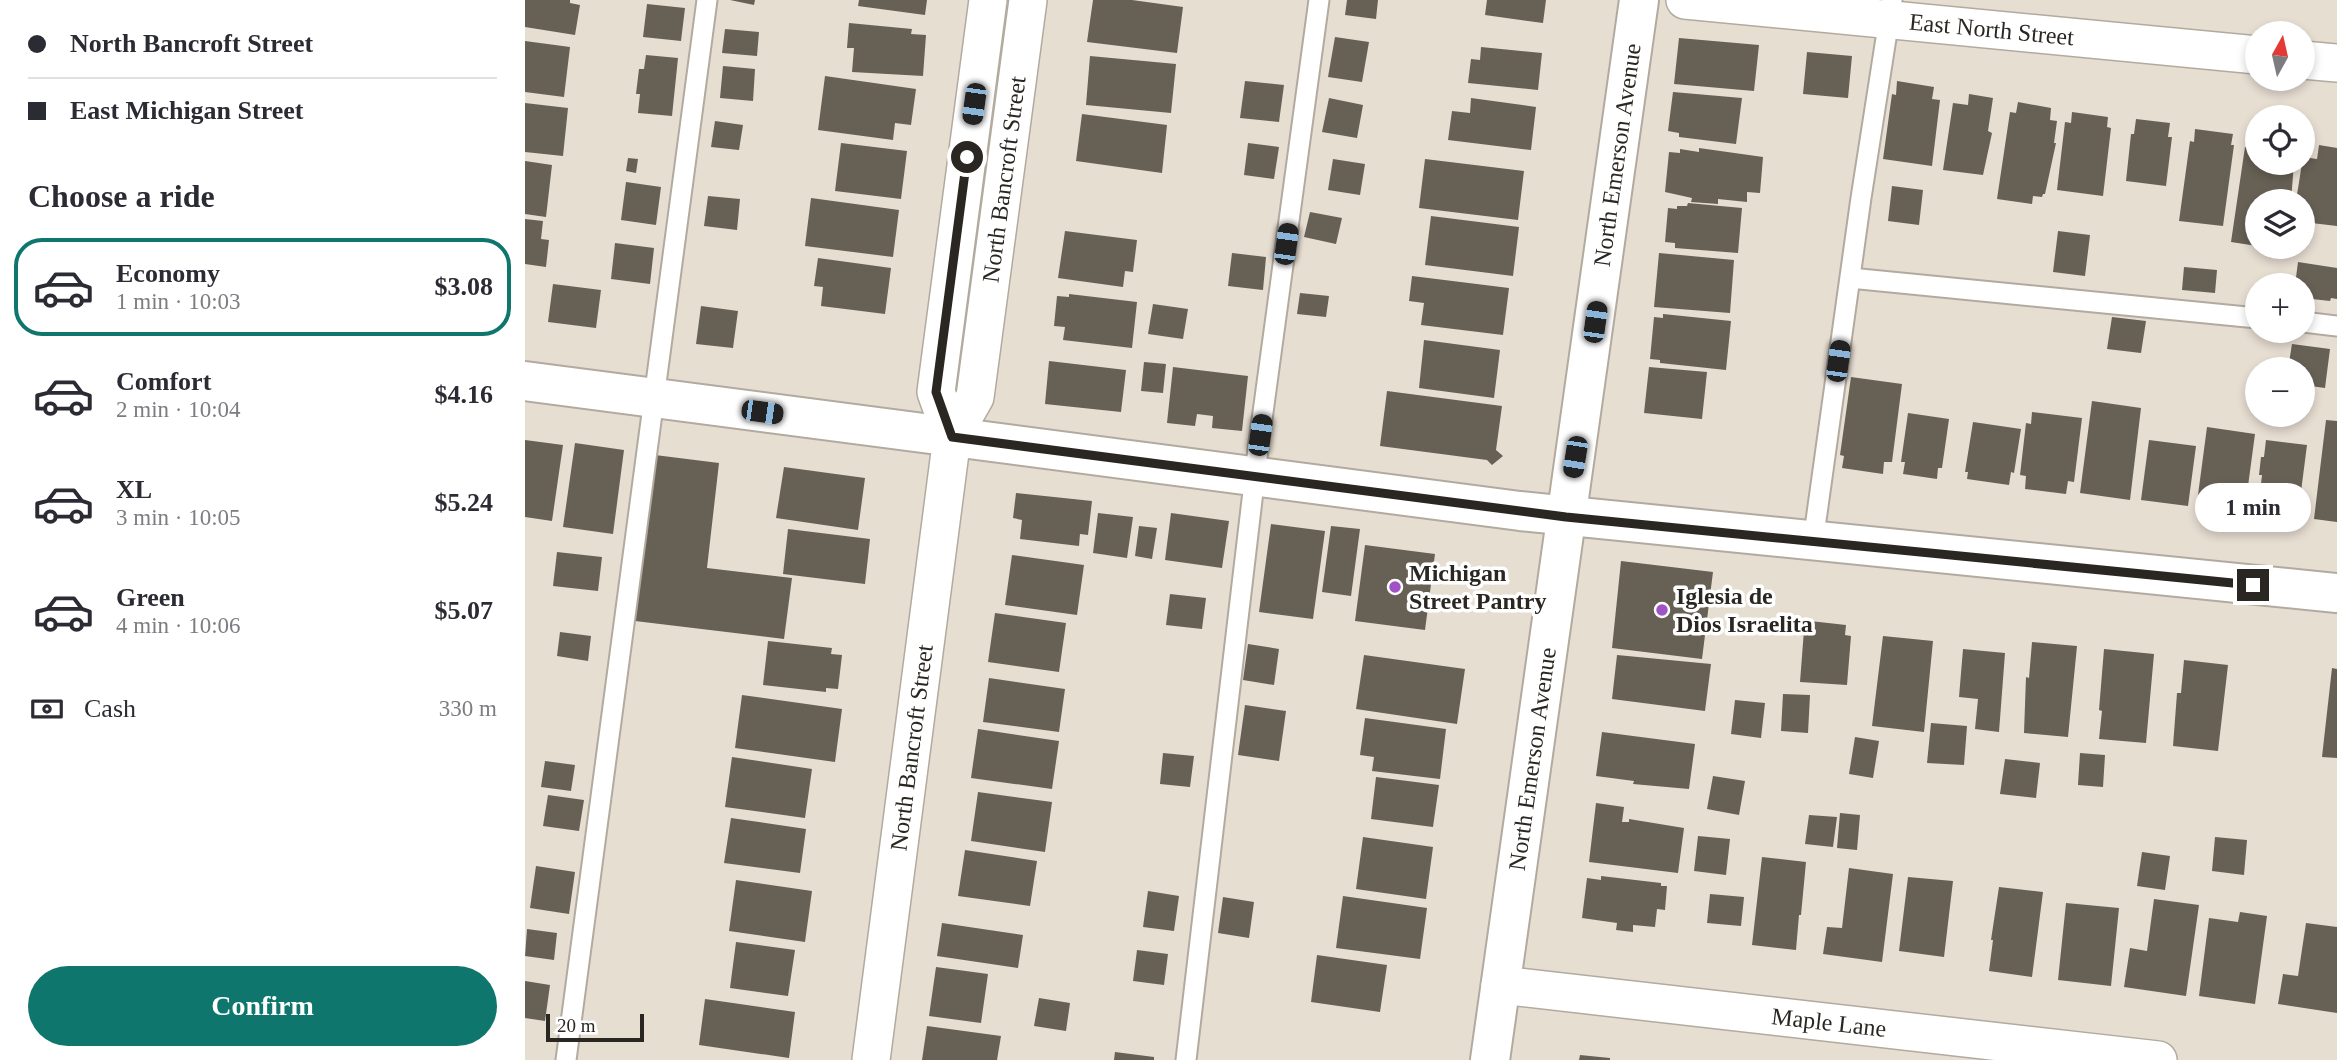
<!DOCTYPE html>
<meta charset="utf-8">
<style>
body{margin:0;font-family:"Times New Roman",serif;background:#f2f2f3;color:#2b2b33;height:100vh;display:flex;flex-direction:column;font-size:26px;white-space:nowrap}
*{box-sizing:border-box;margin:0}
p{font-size:23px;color:#7c7c81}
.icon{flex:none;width:38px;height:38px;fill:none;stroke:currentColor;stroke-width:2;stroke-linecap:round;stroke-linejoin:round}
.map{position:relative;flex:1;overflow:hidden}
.details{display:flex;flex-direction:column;background:#fff;width:525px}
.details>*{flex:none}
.banner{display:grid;align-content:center;height:154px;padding:0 28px;background:#fff}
.needle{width:46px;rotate:8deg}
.controls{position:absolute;left:1720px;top:21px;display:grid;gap:14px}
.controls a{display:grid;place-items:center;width:70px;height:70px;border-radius:50%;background:#fff;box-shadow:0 4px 10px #0003;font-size:35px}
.scale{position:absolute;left:21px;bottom:18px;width:98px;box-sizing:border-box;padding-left:7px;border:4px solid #2a2622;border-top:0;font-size:19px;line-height:24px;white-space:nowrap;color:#2a2622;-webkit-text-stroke:5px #fff;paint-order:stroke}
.end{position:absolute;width:32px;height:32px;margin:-16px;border:9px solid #2a2622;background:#fff;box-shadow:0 0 0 4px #fff}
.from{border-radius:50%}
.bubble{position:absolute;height:49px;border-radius:24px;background:#fff;box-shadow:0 4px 10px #0003;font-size:23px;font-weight:700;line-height:49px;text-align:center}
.car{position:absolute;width:21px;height:42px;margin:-21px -10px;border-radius:9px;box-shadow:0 0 5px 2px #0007;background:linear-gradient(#222 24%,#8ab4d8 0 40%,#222 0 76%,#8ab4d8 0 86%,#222 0)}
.banner b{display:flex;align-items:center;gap:24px;height:66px;font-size:26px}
.banner b+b{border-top:2px solid #e1e1e2}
.banner i{width:18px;height:18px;background:#2b2b33}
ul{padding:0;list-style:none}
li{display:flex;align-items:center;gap:21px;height:98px;margin:0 14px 10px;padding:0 14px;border:4px solid transparent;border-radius:28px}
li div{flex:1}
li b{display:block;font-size:26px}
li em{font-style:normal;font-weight:700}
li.active{border-color:#0f766e}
li>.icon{width:63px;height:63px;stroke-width:1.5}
h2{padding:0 28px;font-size:32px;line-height:84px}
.pay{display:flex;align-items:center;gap:18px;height:77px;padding:0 28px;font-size:26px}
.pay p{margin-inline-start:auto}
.cta{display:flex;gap:14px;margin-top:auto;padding:14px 28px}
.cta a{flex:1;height:80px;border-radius:42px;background:#0f766e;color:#fff;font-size:28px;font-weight:700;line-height:80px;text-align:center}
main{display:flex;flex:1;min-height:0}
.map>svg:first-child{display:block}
</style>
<main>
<section class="details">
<div class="banner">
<b><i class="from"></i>North Bancroft Street</b>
<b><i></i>East Michigan Street</b>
</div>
<h2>Choose a ride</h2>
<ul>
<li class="active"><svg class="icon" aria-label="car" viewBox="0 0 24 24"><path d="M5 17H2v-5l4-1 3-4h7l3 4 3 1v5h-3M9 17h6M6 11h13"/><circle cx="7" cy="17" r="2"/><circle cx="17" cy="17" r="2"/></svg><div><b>Economy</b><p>1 min · 10:03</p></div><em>$3.08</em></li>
<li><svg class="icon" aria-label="car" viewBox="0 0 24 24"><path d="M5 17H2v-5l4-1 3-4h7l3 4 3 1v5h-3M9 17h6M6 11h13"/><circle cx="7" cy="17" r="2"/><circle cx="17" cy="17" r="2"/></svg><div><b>Comfort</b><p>2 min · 10:04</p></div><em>$4.16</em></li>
<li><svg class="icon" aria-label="car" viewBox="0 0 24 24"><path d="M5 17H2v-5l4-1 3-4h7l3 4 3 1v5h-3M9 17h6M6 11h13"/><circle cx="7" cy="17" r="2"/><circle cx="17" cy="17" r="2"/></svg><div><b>XL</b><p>3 min · 10:05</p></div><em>$5.24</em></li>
<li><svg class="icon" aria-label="car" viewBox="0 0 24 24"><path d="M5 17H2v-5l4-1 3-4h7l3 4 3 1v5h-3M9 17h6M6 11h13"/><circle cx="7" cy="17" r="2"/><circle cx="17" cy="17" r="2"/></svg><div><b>Green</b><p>4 min · 10:06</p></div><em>$5.07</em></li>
</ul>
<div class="pay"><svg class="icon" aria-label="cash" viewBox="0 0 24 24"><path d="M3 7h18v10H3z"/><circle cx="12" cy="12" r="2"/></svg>Cash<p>330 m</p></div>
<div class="cta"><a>Confirm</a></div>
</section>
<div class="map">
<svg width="1812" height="1060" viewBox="0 0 1812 1060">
<rect width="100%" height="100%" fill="#e7ded2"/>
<!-- building -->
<path fill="#676055" d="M 0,0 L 45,0 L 45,3 L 55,5 L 50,35 L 0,27 Z
M 205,0 L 230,0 L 229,5 Z
M 334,0 L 402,0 L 400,15 L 333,6 Z
M 568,0 L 607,0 L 658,7 L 652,53 L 562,42 Z
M 822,0 L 853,0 L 851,19 L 820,15 Z
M 962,0 L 1021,0 L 1018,23 L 960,15 Z
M 122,4 L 160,8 L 156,41 L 118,37 Z
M 324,23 L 387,29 L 386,34 L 401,35 L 398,76 L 327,72 L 329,48 L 322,48 Z
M 200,29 L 234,32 L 232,56 L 197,53 Z
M 810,37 L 844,42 L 837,82 L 803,77 Z
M 1154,38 L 1234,45 L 1229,91 L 1149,84 Z
M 0,41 L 45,47 L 39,97 L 0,92 Z
M 956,47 L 1017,53 L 1013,90 L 943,83 L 946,59 L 955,60 Z
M 1282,52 L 1327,56 L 1323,98 L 1278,94 Z
M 121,55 L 153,58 L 147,116 L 113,113 L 115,94 L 111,94 L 114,69 L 119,69 Z
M 565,56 L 651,64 L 646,113 L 561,105 Z
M 198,66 L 230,69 L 228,101 L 195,98 Z
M 300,76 L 391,89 L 386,125 L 370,123 L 368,140 L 293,130 Z
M 720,81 L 759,85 L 754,122 L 715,118 Z
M 1372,81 L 1409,87 L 1407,99 L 1415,100 L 1407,166 L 1358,159 L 1367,94 L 1371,95 Z
M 1148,92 L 1217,98 L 1211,144 L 1154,137 L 1154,133 L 1143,131 Z
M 1444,94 L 1468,98 L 1463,131 L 1467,133 L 1458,175 L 1418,170 L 1428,103 L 1443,105 Z
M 804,98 L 838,105 L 832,138 L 797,132 Z
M 946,98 L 1011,107 L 1006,150 L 923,140 L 927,111 L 945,113 Z
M 1493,102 L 1526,108 L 1525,120 L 1532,121 L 1529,143 L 1531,143 L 1520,194 L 1518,194 L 1517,197 L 1508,196 L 1507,204 L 1472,199 L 1485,112 L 1491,113 Z
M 0,103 L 43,108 L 38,156 L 0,152 Z
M 1547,112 L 1583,117 L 1582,127 L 1586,128 L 1578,196 L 1532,190 L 1540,122 L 1546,123 Z
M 557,114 L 642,125 L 637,173 L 551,161 Z
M 1611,119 L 1645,123 L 1643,137 L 1647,137 L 1641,186 L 1601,181 L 1606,134 L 1609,134 Z
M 190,121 L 218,125 L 214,150 L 186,147 Z
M 1670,129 L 1708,134 L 1706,145 L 1709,145 L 1698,226 L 1654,221 L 1665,141 L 1669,142 Z
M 316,143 L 382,151 L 376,199 L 310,191 Z
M 723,143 L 754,147 L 749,179 L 719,175 Z
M 1794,145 L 1812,148 L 1812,226 L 1778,222 L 1778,201 L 1771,201 L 1778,157 L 1792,159 Z
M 1720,147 L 1732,149 L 1732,163 L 1769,163 L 1766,201 L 1732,201 L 1732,246 L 1706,242 Z
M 1174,148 L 1238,157 L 1235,193 L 1222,192 L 1222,202 L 1193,199 L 1193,204 L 1166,202 L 1167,198 L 1140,192 L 1144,152 L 1155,153 L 1155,149 L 1174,152 Z
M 103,158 L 113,159 L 111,173 L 101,171 Z
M 808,159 L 840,164 L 835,195 L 803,190 Z
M 900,159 L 999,171 L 993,220 L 894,208 Z
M 0,161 L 27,165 L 21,217 L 0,214 Z
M 101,182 L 136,187 L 131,225 L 96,220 Z
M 1367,186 L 1398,190 L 1394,225 L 1363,221 Z
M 183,196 L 215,199 L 212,230 L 179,226 Z
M 286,198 L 374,210 L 368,257 L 280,246 Z
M 1163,203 L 1217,208 L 1213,253 L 1150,248 L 1150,243 L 1140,242 L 1143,208 L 1152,209 L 1152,206 L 1162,206 Z
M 785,212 L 817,218 L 811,244 L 779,237 Z
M 906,216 L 994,227 L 988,276 L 900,265 Z
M 0,219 L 18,221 L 16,239 L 24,240 L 21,267 L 0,264 Z
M 540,231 L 612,240 L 608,272 L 600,271 L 598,287 L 533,278 Z
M 1533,231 L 1565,235 L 1560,276 L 1528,272 Z
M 90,243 L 129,248 L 125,284 L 86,279 Z
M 707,253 L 741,257 L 738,290 L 703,286 Z
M 1134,253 L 1209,260 L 1205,313 L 1129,307 Z
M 293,258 L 366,268 L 360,314 L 296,306 L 298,287 L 289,286 Z
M 1773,262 L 1812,268 L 1812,299 L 1806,298 L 1805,301 L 1778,298 L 1778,285 L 1770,285 Z
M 1659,267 L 1692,270 L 1690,293 L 1657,290 Z
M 887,276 L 984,288 L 978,335 L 896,325 L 899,303 L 884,301 Z
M 28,284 L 76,290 L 71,328 L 23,322 Z
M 775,293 L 804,296 L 801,317 L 772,314 Z
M 544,294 L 612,302 L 607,348 L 538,340 L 540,327 L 529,326 L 532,296 L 544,297 Z
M 628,304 L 663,309 L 658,339 L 623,334 Z
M 176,306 L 213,311 L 208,348 L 171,344 Z
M 1138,314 L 1206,321 L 1201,370 L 1135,363 L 1135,360 L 1125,359 L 1129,317 L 1138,318 Z
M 1587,317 L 1621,321 L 1616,353 L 1582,349 Z
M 899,340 L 975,350 L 969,398 L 894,388 Z
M 1767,344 L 1805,349 L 1800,388 L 1778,385 L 1778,369 L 1763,369 Z
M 524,361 L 601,370 L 596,412 L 520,404 Z
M 619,362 L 641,364 L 638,393 L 616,391 Z
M 648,367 L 723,376 L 717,431 L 687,428 L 688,416 L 672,414 L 670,426 L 642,423 Z
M 1124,367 L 1182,372 L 1177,419 L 1119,413 Z
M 1326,377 L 1377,384 L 1367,462 L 1359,462 L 1358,474 L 1317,468 L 1319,456 L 1315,455 Z
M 862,391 L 977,406 L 971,450 L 978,456 L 967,465 L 962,460 L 855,446 Z
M 1567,401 L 1616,408 L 1605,500 L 1555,493 Z
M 1507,412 L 1557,418 L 1549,482 L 1543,481 L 1541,494 L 1500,489 L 1501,476 L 1495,475 L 1501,423 L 1506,424 Z
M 1383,413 L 1424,419 L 1417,468 L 1413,468 L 1412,479 L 1378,474 L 1380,462 L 1376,462 Z
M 1801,420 L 1812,421 L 1812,522 L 1789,519 Z
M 1448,422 L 1496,429 L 1489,473 L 1486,472 L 1484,485 L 1442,479 L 1443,472 L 1440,472 Z
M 1682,427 L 1730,434 L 1719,516 L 1671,510 Z
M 0,440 L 38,445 L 27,521 L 0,517 Z
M 1624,440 L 1671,446 L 1663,506 L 1616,500 Z
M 1741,440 L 1782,445 L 1773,515 L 1733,510 L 1737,475 L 1734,475 L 1736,457 L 1739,457 Z
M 50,443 L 99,450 L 88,534 L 38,527 Z
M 130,455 L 194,463 L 182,568 L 267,578 L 259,639 L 110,621 Z
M 259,467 L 340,478 L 333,530 L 251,518 Z
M 491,493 L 567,501 L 563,535 L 555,534 L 554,546 L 495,539 L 497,520 L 488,518 Z
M 573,513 L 608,517 L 602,558 L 568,553 Z
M 646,513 L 704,521 L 697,568 L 640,560 Z
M 746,524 L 800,531 L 788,619 L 734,612 Z
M 614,526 L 632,528 L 627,559 L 610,556 Z
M 806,526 L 835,529 L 826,596 L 797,592 Z
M 263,529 L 345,539 L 340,584 L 258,574 Z
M 840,545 L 910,554 L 900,630 L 830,621 Z
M 32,552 L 77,557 L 73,591 L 28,586 Z
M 487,555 L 559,565 L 552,615 L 480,605 Z
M 1096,561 L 1188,572 L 1177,659 L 1087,648 Z
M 645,594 L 681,598 L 677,629 L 641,625 Z
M 470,613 L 541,623 L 534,672 L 463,662 Z
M 1285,621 L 1321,625 L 1320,635 L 1326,636 L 1322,685 L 1275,682 L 1279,630 L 1284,631 Z
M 35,632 L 66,636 L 63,661 L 32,656 Z
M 1358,636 L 1408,641 L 1399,732 L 1347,726 Z
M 243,641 L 307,648 L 306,654 L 317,655 L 313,689 L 301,688 L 301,692 L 238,685 Z
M 1507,642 L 1552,646 L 1543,737 L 1499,733 L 1501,677 L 1504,678 Z
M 723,644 L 754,649 L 749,685 L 718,680 Z
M 1438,649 L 1480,653 L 1474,732 L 1450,729 L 1453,699 L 1434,697 Z
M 1579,649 L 1629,654 L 1621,743 L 1574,739 L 1577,711 L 1574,710 Z
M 839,655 L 940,669 L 932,724 L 831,709 Z
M 1092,655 L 1186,664 L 1180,711 L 1087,699 Z
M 1659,660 L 1703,665 L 1693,751 L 1648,746 L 1652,693 L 1656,693 Z
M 1807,668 L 1812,669 L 1812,758 L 1797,757 Z
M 464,678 L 540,689 L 534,732 L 458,722 Z
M 1258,694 L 1285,695 L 1283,733 L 1256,731 Z
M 217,695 L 317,709 L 310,762 L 210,748 Z
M 1210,700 L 1240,703 L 1236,738 L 1206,734 Z
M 720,705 L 761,711 L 754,761 L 713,755 Z
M 840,718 L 921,729 L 915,779 L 847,771 L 849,757 L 835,755 Z
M 1406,723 L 1442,726 L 1439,765 L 1402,763 Z
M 453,729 L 534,741 L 527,789 L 446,778 Z
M 1077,732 L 1170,744 L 1164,789 L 1108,784 L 1109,781 L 1071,776 Z
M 1330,737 L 1354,741 L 1348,778 L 1324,774 Z
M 638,753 L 669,756 L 665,787 L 635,784 Z
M 1555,753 L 1580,755 L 1578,787 L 1553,785 Z
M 207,757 L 287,769 L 280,818 L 200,807 Z
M 1480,759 L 1515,763 L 1511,798 L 1475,794 Z
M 20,761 L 50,765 L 46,791 L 16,787 Z
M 1188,776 L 1220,781 L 1214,815 L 1182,809 Z
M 851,777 L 914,785 L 908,827 L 846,819 Z
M 453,792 L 527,802 L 520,852 L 446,841 Z
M 23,795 L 59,800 L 54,831 L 18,826 Z
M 1071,803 L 1099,807 L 1097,822 L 1104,822 L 1104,819 L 1159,828 L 1153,873 L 1064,862 Z
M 1315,813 L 1335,815 L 1332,850 L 1312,848 Z
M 1284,815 L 1312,817 L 1308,847 L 1280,844 Z
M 206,818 L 281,829 L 275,873 L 199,863 Z
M 1173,836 L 1205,839 L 1201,875 L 1169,871 Z
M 838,837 L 908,847 L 901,899 L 831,889 Z
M 1690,837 L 1722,840 L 1719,875 L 1687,871 Z
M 440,850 L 512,861 L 505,906 L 433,896 Z
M 1617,852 L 1645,856 L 1640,890 L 1612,886 Z
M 1237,857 L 1281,862 L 1276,915 L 1274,915 L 1271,950 L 1227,945 Z
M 11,866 L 50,872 L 44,914 L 5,908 Z
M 1324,868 L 1368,874 L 1357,962 L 1298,954 L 1302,927 L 1317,928 Z
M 1076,876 L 1136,883 L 1136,886 L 1142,886 L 1140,910 L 1132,909 L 1130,927 L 1108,925 L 1108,932 L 1091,930 L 1092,923 L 1057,918 L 1062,878 L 1076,880 Z
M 1383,877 L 1428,881 L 1419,957 L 1374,951 Z
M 211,880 L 287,891 L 280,942 L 204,931 Z
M 1474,887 L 1518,892 L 1507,977 L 1464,971 L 1468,940 L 1466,940 Z
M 623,891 L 654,896 L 649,931 L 618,927 Z
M 1185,894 L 1219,897 L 1216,926 L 1182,923 Z
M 818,896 L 902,908 L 895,959 L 811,948 Z
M 698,897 L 729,902 L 724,938 L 693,933 Z
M 1629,899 L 1674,905 L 1661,996 L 1599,987 L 1605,948 L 1622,951 Z
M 1541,903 L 1594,908 L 1586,986 L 1533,980 Z
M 1715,912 L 1742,916 L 1730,1004 L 1674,996 L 1684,918 L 1713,922 Z
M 417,923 L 498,935 L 493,968 L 412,956 Z
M 1781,923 L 1812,927 L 1812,1013 L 1753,1004 L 1758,974 L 1773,976 Z
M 2,929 L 32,933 L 29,960 L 0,956 Z
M 211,942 L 270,950 L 263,996 L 205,988 Z
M 612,950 L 643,954 L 639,985 L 608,981 Z
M 792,955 L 862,965 L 855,1012 L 786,1002 Z
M 411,967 L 463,974 L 456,1023 L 404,1016 Z
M 0,981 L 25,985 L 20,1021 L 0,1018 Z
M 514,998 L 545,1003 L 541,1031 L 509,1026 Z
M 180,999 L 270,1012 L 264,1058 L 174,1045 Z
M 402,1026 L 476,1036 L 472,1060 L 397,1060 Z
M 590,1052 L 629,1057 L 629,1060 L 589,1060 Z
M 1055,1055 L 1085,1058 L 1085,1060 L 1054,1060 Z"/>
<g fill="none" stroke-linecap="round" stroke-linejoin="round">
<!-- lane casing -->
<g stroke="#b2aa9e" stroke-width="23">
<path id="lane" d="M 1325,278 L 1732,318
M 1778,322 L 1812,326
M 1288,542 L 1336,198 L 1367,0
M 41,1060 L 182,0
M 661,1060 L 733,449 L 794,0"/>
</g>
<!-- street casing -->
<g stroke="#b2aa9e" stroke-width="40">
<g id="street">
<path id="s1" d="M 1160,0 L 1732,55"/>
<path d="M 1778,60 L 1812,63"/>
<path d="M 427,437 L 411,392 L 463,0"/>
<path id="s2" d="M 975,985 L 1633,1060"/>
<path id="s3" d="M 346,1060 L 427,437 L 450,397 L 503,0"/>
</g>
</g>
<!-- secondary casing -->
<g stroke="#b2aa9e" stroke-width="42">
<path id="secondary" d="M 0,381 L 995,511 L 1812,593"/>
</g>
<!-- primary casing -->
<g stroke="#b2aa9e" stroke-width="42">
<g id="primary">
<path id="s4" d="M 965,1060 L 1114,0"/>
</g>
</g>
<!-- lane -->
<use href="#lane" stroke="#fff" stroke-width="19"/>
<!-- street -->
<use href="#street" stroke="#fff" stroke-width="37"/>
<!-- secondary -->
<use href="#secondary" stroke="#fff" stroke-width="38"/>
<!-- primary -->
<use href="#primary" stroke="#fff" stroke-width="38"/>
</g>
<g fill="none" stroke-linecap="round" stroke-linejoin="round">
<!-- route -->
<path stroke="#2a2622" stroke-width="9" d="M 442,157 L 411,392 L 427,437 L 1041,517 L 1728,585"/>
</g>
<!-- markers -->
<g fill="#a053c5" stroke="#fff" stroke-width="2.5">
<circle cx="870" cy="587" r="7"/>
<circle cx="1137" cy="610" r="7"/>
</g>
<g text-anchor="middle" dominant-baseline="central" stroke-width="7" stroke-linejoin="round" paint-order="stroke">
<!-- street labels -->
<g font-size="24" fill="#2a2622" stroke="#fff">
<text stroke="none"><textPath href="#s1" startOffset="308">East North Street</textPath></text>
<text stroke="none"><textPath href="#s4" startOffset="914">North Emerson Avenue</textPath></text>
<text stroke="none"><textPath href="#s3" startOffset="894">North Bancroft Street</textPath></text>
<text stroke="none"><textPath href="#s3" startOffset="315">North Bancroft Street</textPath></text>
<text stroke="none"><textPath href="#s4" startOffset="304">North Emerson Avenue</textPath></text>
<text stroke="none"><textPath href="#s2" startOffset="331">Maple Lane</textPath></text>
</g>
<!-- poi labels -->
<g font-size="24" font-weight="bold" fill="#2a2622" stroke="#fff" text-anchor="start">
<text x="884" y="573">Michigan<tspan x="884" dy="28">Street Pantry</tspan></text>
<text x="1151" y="596">Iglesia de<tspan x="1151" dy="28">Dios Israelita</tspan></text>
</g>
</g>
</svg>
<div class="controls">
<a><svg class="needle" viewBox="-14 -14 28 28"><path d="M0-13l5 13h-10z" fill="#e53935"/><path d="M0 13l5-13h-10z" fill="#7c7c81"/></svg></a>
<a><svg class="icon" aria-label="locate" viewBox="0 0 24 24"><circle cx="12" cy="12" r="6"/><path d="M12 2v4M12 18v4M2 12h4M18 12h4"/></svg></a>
<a><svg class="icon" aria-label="layers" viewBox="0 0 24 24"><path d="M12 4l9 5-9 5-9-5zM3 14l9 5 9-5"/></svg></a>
<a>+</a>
<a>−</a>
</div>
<div class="scale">20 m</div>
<i class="end from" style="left:442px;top:157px"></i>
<i class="end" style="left:1728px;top:585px"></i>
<div class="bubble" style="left:1670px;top:483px;width:116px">1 min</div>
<i class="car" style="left:449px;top:104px;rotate:188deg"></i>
<i class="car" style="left:761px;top:244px;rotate:8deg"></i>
<i class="car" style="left:1070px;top:322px;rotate:8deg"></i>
<i class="car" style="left:1313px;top:361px;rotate:8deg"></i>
<i class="car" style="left:237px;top:412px;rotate:98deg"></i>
<i class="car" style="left:735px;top:435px;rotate:8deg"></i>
<i class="car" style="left:1050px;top:457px;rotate:189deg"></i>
</div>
</main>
